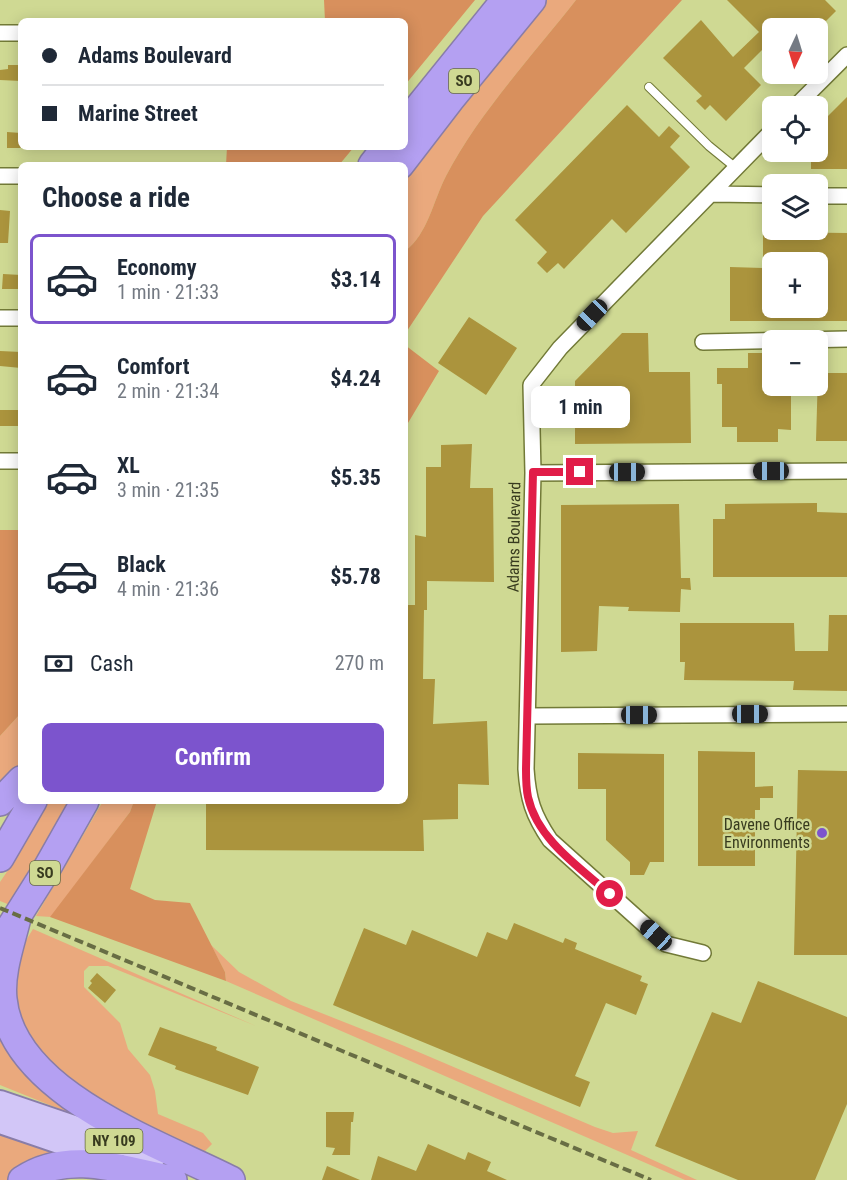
<!DOCTYPE html>
<meta charset="utf-8">
<style>
body{margin:0;font-family:"Roboto Condensed",sans-serif;background:#f2f2f3;color:#1f2937;height:100vh;display:flex;flex-direction:column;font-size:22px;white-space:nowrap}
*{box-sizing:border-box;margin:0}
p{font-size:20px;color:#747a83}
.icon{flex:none;width:33px;height:33px;fill:none;stroke:currentColor;stroke-width:2;stroke-linecap:round;stroke-linejoin:round}
.map{position:relative;flex:1;overflow:hidden}
.panel{position:absolute;left:18px;top:162px;width:390px;height:642px;display:flex;flex-direction:column;background:#fff;border-radius:9px;box-shadow:0 3px 15px #0003}
.panel>*{flex:none}
.guide{position:absolute;left:18px;top:18px;width:390px;height:132px;border-radius:9px;box-shadow:0 3px 15px #0003;display:grid;align-content:center;height:132px;padding:0 24px;background:#fff}
.needle{width:39px;rotate:184deg}
.fabs{position:absolute;left:762px;top:18px;display:grid;gap:12px}
.fabs a{display:grid;place-items:center;width:66px;height:66px;border-radius:9px;background:#fff;box-shadow:0 3px 15px #0003;font-size:30px}
.end{position:absolute;width:27px;height:27px;margin:-14px;border:8px solid #e11d48;background:#fff;box-shadow:0 0 0 3px #fff}
.from{border-radius:50%}
.bubble{position:absolute;height:42px;border-radius:9px;background:#fff;box-shadow:0 3px 15px #0003;font-size:20px;font-weight:700;line-height:42px;text-align:center}
.car{position:absolute;width:18px;height:36px;margin:-18px -9px;border-radius:8px;box-shadow:0 0 4px 2px #0007;background:linear-gradient(#222 24%,#8ab4d8 0 40%,#222 0 76%,#8ab4d8 0 86%,#222 0)}
.guide b{display:flex;align-items:center;gap:21px;height:57px;font-size:22px}
.guide b+b{border-top:2px solid #e0e1e3}
.guide i{width:15px;height:15px;background:#1f2937}
ul{padding:0;list-style:none}
li{display:flex;align-items:center;gap:18px;height:90px;margin:0 12px 9px;padding:0 12px;border:3px solid transparent;border-radius:9px}
li div{flex:1}
li b{display:block;font-size:22px}
li em{font-style:normal;font-weight:700}
li.on{border-color:#7c54cd}
li>.icon{width:54px;height:54px;stroke-width:1.5}
h2{padding:0 24px;font-size:27px;line-height:72px}
.pay{display:flex;align-items:center;gap:15px;height:66px;padding:0 24px;font-size:22px}
.pay p{margin-inline-start:auto}
.button{display:flex;gap:12px;margin-top:auto;padding:12px 24px}
.button a{flex:1;height:69px;border-radius:9px;background:#7c54cd;color:#fff;font-size:24px;font-weight:700;line-height:69px;text-align:center}
.map>svg:first-child{display:block}
</style>
<div class="map">
<svg width="847" height="1180" viewBox="0 0 847 1180">
<rect width="100%" height="100%" fill="#cfd993"/>
<!-- green -->
<path fill="#eaa97d" d="M 547,0 L 576,0 C 533,55 478,114 446,176 C 433,201 428,234 405,251 L 405,175 L 476,82 Z
M 21,713 L 21,763 L 0,788 L 0,736 Z
M 44,801 L 71,801 L 10,905 L 0,901 L 0,882 L 17,857 L 15,852 Z
M 103,801 L 134,801 L 130,812 L 51,917 L 36,916 Z
M 33,929 L 256,1026 L 108,966 L 89,966 L 84,971 L 84,987 L 120,1023 L 128,1049 L 150,1075 L 155,1091 L 158,1114 L 203,1133 L 212,1144 L 201,1155 L 156,1138 L 53,1073 L 11,1010 L 22,947 Z
M 211,945 L 239,972 L 291,1001 L 402,1045 L 595,1127 L 613,1133 L 638,1131 L 631,1150 L 697,1180 L 685,1180 L 226,981 L 225,972 Z
M 0,1015 L 93,1116 L 80,1122 L 68,1117 L 67,1112 L 0,1085 Z
M 0,1128 L 83,1156 L 12,1180 L 0,1180 Z"/>
<!-- forest -->
<path fill="#d8905d" d="M 324,0 L 475,0 L 405,85 L 405,21 L 325,21 Z
M 576,0 L 682,0 L 483,216 L 405,334 L 405,251 C 428,234 433,201 446,176 C 478,114 533,55 576,0 Z
M 227,147 L 354,147 L 339,165 L 226,165 Z
M 405,345 L 439,371 L 405,428 Z
M 0,530 L 21,530 L 21,713 L 0,736 Z
M 134,801 L 157,801 L 130,889 L 155,900 L 190,903 L 225,972 L 226,981 L 50,917 L 130,812 Z"/>
<!-- building -->
<path fill="#ab943d" fill-rule="evenodd" d="M 727,0 L 825,0 L 836,11 L 819,28 L 772,28 L 772,40 L 744,68 L 761,85 L 726,121 L 710,105 L 705,110 L 696,101 L 702,96 L 663,58 L 701,20 L 733,57 L 759,32 Z
M 8,65 L 21,65 L 21,81 L 0,80 L 0,70 L 8,69 Z
M 847,97 L 847,169 L 811,169 L 811,152 L 818,152 L 818,135 L 822,135 L 822,122 Z
M 627,105 L 659,137 L 669,126 L 680,136 L 670,147 L 690,167 L 626,233 L 612,219 L 564,269 L 558,263 L 547,273 L 537,263 L 547,252 L 515,220 Z
M 7,132 L 21,133 L 21,148 L 7,148 Z
M 0,210 L 10,211 L 8,243 L 0,243 Z
M 763,232 L 847,233 L 847,321 L 730,321 L 730,267 L 763,268 ZM 772,262 L 818,262 L 818,308 L 772,308 Z
M 3,274 L 21,275 L 21,289 L 2,289 Z
M 469,317 L 517,348 L 486,395 L 438,363 Z
M 622,333 L 648,333 L 649,372 L 690,372 L 691,443 L 575,444 L 575,381 Z
M 0,351 L 21,352 L 21,368 L 0,366 Z
M 748,353 L 772,353 L 772,386 L 791,386 L 791,430 L 778,429 L 778,442 L 737,442 L 737,427 L 722,427 L 722,384 L 717,384 L 717,368 L 748,368 Z
M 818,373 L 847,373 L 847,441 L 816,441 Z
M 0,410 L 21,410 L 21,426 L 0,426 Z
M 472,444 L 470,488 L 493,488 L 494,582 L 427,581 L 427,610 L 424,610 L 423,679 L 435,679 L 433,724 L 487,721 L 489,785 L 458,784 L 458,819 L 423,820 L 424,851 L 206,850 L 206,801 L 405,801 L 405,605 L 415,605 L 415,535 L 426,537 L 426,467 L 441,467 L 441,445 Z
M 817,503 L 817,512 L 847,513 L 847,577 L 713,577 L 713,519 L 725,519 L 725,504 Z
M 679,504 L 681,578 L 690,578 L 691,590 L 681,589 L 680,612 L 628,611 L 629,607 L 599,606 L 597,651 L 561,652 L 561,505 Z
M 829,615 L 847,615 L 847,691 L 793,690 L 794,681 L 684,680 L 685,662 L 680,662 L 680,623 L 794,623 L 795,651 L 828,651 Z
M 698,751 L 755,752 L 755,787 L 773,786 L 773,798 L 760,798 L 760,810 L 755,810 L 755,866 L 698,866 Z
M 578,753 L 664,754 L 664,862 L 650,862 L 644,875 L 630,875 L 630,862 L 606,840 L 606,789 L 578,789 Z
M 798,770 L 847,771 L 847,955 L 794,955 Z
M 514,923 L 563,943 L 565,938 L 577,943 L 575,949 L 642,976 L 640,981 L 648,984 L 636,1015 L 606,1003 L 575,1076 L 590,1082 L 580,1107 L 333,1005 L 364,928 L 406,945 L 412,930 L 477,957 L 487,932 L 507,940 Z
M 97,973 L 116,990 L 105,1003 L 88,988 L 92,983 L 90,981 Z
M 758,981 L 847,1017 L 847,1104 L 815,1180 L 738,1180 L 655,1146 L 712,1012 L 741,1023 Z
M 160,1027 L 217,1047 L 216,1050 L 259,1067 L 248,1095 L 175,1069 L 176,1066 L 148,1055 Z
M 326,1112 L 354,1112 L 353,1122 L 351,1122 L 350,1155 L 332,1155 L 335,1148 L 326,1147 Z
M 428,1144 L 465,1160 L 468,1152 L 491,1162 L 487,1171 L 507,1180 L 371,1180 L 378,1156 L 416,1171 Z
M 327,1166 L 360,1180 L 322,1180 Z"/>
<g fill="none" stroke-linecap="round" stroke-linejoin="round">
<!-- service casing -->
<g stroke="#727a37" stroke-width="10">
<path id="service" d="M 649,87 L 709,146 L 736,168"/>
</g>
<!-- minor casing -->
<g stroke="#727a37" stroke-width="18">
<path id="minor" d="M 0,33 L 21,33
M 796,106 L 847,55
M 0,176 L 21,176
M 712,194 L 772,195
M 818,196 L 847,196
M 0,318 L 21,318
M 703,342 L 847,339
M 0,461 L 21,461
M 533,473 L 847,471
M 529,716 L 847,714
M 703,953 L 666,944 L 550,840 C 533,815 528,799 526,769 L 533,473 L 531,385 L 560,348 L 772,131"/>
</g>
<!-- primary casing -->
<g stroke="#897da8" stroke-width="26">
<path id="primary" d="M 0,1102 L 156,1155
M 0,1122 L 112,1160"/>
</g>
<!-- motorway casing -->
<g stroke="#897da8" stroke-width="30">
<path id="motorway" d="M 405,124 L 505,0
M 372,165 L 386,147
M 400,165 L 450,100 L 532,0
M 0,802 L 21,780
M 0,858 L 33,801
M 17,918 C 11,943 0,973 3,999 C 12,1093 158,1143 231,1180
M 8,931 L 42,877 L 85,801
M 22,1180 C 68,1149 123,1170 173,1180"/>
</g>
<!-- service -->
<use href="#service" stroke="#fff" stroke-width="8"/>
<!-- minor -->
<use href="#minor" stroke="#fff" stroke-width="15"/>
<!-- primary -->
<use href="#primary" stroke="#d2c6f7" stroke-width="22"/>
<!-- motorway -->
<use href="#motorway" stroke="#b4a0f2" stroke-width="27"/>
<!-- rail -->
<path stroke="#686d44" stroke-width="4" stroke-dasharray="9 4.5" stroke-linecap="butt" d="M 0,908 L 651,1180"/>
</g>
<g fill="none" stroke-linecap="round" stroke-linejoin="round">
<!-- route -->
<path stroke="#e11d48" stroke-width="8" d="M 580,472 L 533,472 L 526,769 C 526,778 526,788 528,797 C 537,839 579,867 610,894"/>
</g>
<!-- markers -->
<circle fill="#7c54cd" stroke="#cfd993" stroke-width="2" cx="822" cy="833" r="6"/>
<g text-anchor="middle" dominant-baseline="central" stroke-width="5" stroke-linejoin="round" paint-order="stroke">
<!-- shield labels -->
<g fill="#cfd993" stroke="#656a42" stroke-width="1.5">
<rect x="449" y="69" width="30" height="24" rx="4.5"/>
<rect x="30" y="861" width="30" height="24" rx="4.5"/>
<rect x="85.5" y="1129" width="57" height="24" rx="4.5"/>
</g>
<g font-size="15" font-weight="bold" fill="#383b1f">
<text x="464" y="81">SO</text>
<text x="45" y="873">SO</text>
<text x="114" y="1141">NY 109</text>
</g>
<!-- street labels -->
<g font-size="16" fill="#383b1f" stroke="#cfd993">
<text transform="translate(514 537) rotate(-89)">Adams Boulevard</text>
</g>
<!-- poi labels -->
<g font-size="16" fill="#383b1f" stroke="#cfd993" text-anchor="end">
<text x="810" y="824">Davene Office<tspan x="810" dy="18">Environments</tspan></text>
</g>
</g>
</svg>
<div class="fabs">
<a><svg class="needle" viewBox="-14 -14 28 28"><path d="M0-13l5 13h-10z" fill="#e53935"/><path d="M0 13l5-13h-10z" fill="#747a83"/></svg></a>
<a><svg class="icon" aria-label="locate" viewBox="0 0 24 24"><circle cx="12" cy="12" r="6"/><path d="M12 2v4M12 18v4M2 12h4M18 12h4"/></svg></a>
<a><svg class="icon" aria-label="layers" viewBox="0 0 24 24"><path d="M12 4l9 5-9 5-9-5zM3 14l9 5 9-5"/></svg></a>
<a>+</a>
<a>−</a>
</div>
<i class="end from" style="left:610px;top:894px"></i>
<i class="end" style="left:580px;top:472px"></i>
<div class="bubble" style="left:531px;top:386px;width:99px">1 min</div>
<i class="car" style="left:592px;top:315px;rotate:224deg"></i>
<i class="car" style="left:771px;top:471px;rotate:270deg"></i>
<i class="car" style="left:627px;top:472px;rotate:90deg"></i>
<i class="car" style="left:750px;top:714px;rotate:90deg"></i>
<i class="car" style="left:639px;top:715px;rotate:90deg"></i>
<i class="car" style="left:656px;top:935px;rotate:312deg"></i>
<div class="guide">
<b><i class="from"></i>Adams Boulevard</b>
<b><i></i>Marine Street</b>
</div>
<section class="panel">
<h2>Choose a ride</h2>
<ul>
<li class="on"><svg class="icon" aria-label="car" viewBox="0 0 24 24"><path d="M5 17H2v-5l4-1 3-4h7l3 4 3 1v5h-3M9 17h6M6 11h13"/><circle cx="7" cy="17" r="2"/><circle cx="17" cy="17" r="2"/></svg><div><b>Economy</b><p>1 min · 21:33</p></div><em>$3.14</em></li>
<li><svg class="icon" aria-label="car" viewBox="0 0 24 24"><path d="M5 17H2v-5l4-1 3-4h7l3 4 3 1v5h-3M9 17h6M6 11h13"/><circle cx="7" cy="17" r="2"/><circle cx="17" cy="17" r="2"/></svg><div><b>Comfort</b><p>2 min · 21:34</p></div><em>$4.24</em></li>
<li><svg class="icon" aria-label="car" viewBox="0 0 24 24"><path d="M5 17H2v-5l4-1 3-4h7l3 4 3 1v5h-3M9 17h6M6 11h13"/><circle cx="7" cy="17" r="2"/><circle cx="17" cy="17" r="2"/></svg><div><b>XL</b><p>3 min · 21:35</p></div><em>$5.35</em></li>
<li><svg class="icon" aria-label="car" viewBox="0 0 24 24"><path d="M5 17H2v-5l4-1 3-4h7l3 4 3 1v5h-3M9 17h6M6 11h13"/><circle cx="7" cy="17" r="2"/><circle cx="17" cy="17" r="2"/></svg><div><b>Black</b><p>4 min · 21:36</p></div><em>$5.78</em></li>
</ul>
<div class="pay"><svg class="icon" aria-label="cash" viewBox="0 0 24 24"><path d="M3 7h18v10H3z"/><circle cx="12" cy="12" r="2"/></svg>Cash<p>270 m</p></div>
<div class="button"><a>Confirm</a></div>
</section>
</div>
